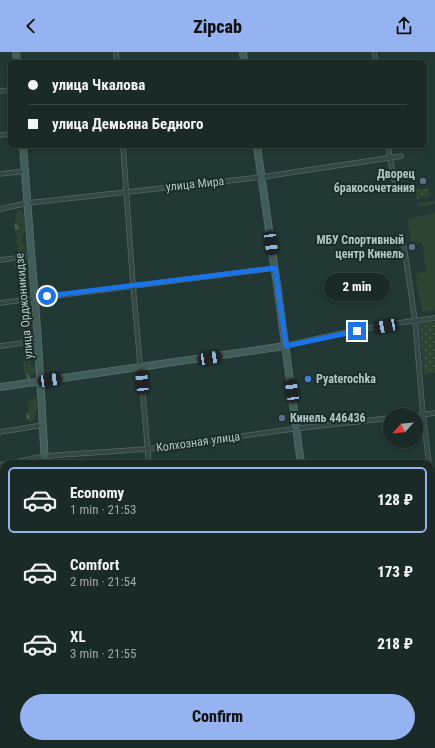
<!DOCTYPE html>
<meta charset="utf-8">
<style>
body{margin:0;font-family:"Roboto Condensed",sans-serif;background:#263633;color:#f1f3f6;height:100vh;display:flex;flex-direction:column;font-size:15px;white-space:nowrap}
*{box-sizing:border-box;margin:0}
p{font-size:13px;color:#9fa7a7}
.icon{flex:none;width:22px;height:22px;fill:none;stroke:currentColor;stroke-width:2;stroke-linecap:round;stroke-linejoin:round}
.map{position:relative;flex:1;overflow:hidden}
.side{position:absolute;left:0px;top:408px;width:435px;height:288px;display:flex;flex-direction:column;background:#192a27;border-radius:12px 12px 0 0;box-shadow:0 2px 6px #0003,0 0 0 1px #374644}
.side>*{flex:none}
.banner{position:absolute;left:8px;top:8px;width:419px;height:88px;border-radius:6px;box-shadow:0 2px 6px #0003,0 0 0 1px #374644;display:grid;align-content:center;height:88px;padding:0 20px;background:#192a27}
.needle{width:26px;rotate:243deg}
.fabs{position:absolute;left:383px;top:356px;display:grid;gap:8px}
.fabs a{display:grid;place-items:center;width:40px;height:40px;border-radius:50%;background:#192a27;box-shadow:0 2px 6px #0003,0 0 0 1px #374644;font-size:20px}
.end{position:absolute;width:18px;height:18px;margin:-9px;border:5px solid #1a73e8;background:#fff;box-shadow:0 0 0 2px #fff}
.from{border-radius:50%}
.bubble{position:absolute;height:28px;border-radius:14px;background:#192a27;box-shadow:0 2px 6px #0003,0 0 0 1px #374644;font-size:13px;font-weight:800;line-height:28px;text-align:center}
.car{position:absolute;width:12px;height:24px;margin:-12px -6px;border-radius:5px;box-shadow:0 0 3px 1px #0007;background:linear-gradient(#222 24%,#8ab4d8 0 40%,#222 0 76%,#8ab4d8 0 86%,#222 0)}
.banner b{display:flex;align-items:center;gap:14px;height:38px;font-size:15px}
.banner b+b{border-top:1px solid #374644}
.banner i{width:10px;height:10px;background:#f1f3f6}
ul{padding:7px 0 0;list-style:none}
li{display:flex;align-items:center;gap:12px;height:66px;margin:0 8px 6px;padding:0 12px;border:2px solid transparent;border-radius:6px}
li div{flex:1}
li b{display:block;font-size:15px}
li em{font-style:normal;font-weight:800}
li.selected{border-color:#95b2f1}
li>.icon{width:36px;height:36px;stroke-width:1.5}
.cta{display:flex;gap:8px;margin-top:auto;padding:8px 20px}
.cta a{flex:1;height:46px;border-radius:24px;background:#95b2f1;color:#111;font-size:16px;font-weight:800;line-height:46px;text-align:center}
header{display:flex;justify-content:space-between;align-items:center;height:52px;padding:0 20px;background:#95b2f1;color:#111;font-size:18px;font-weight:800}
.map>svg:first-child{display:block}
</style>
<header><svg class="icon" aria-label="back" viewBox="0 0 24 24"><path d="M15 5l-7 7 7 7"/></svg>Zipcab<svg class="icon" aria-label="share" viewBox="0 0 24 24"><path d="M12 15V3M7 8l5-5 5 5M5 13v7h14v-7"/></svg></header>
<div class="map">
<svg width="435" height="696" viewBox="0 0 435 696">
<defs>
<pattern id="grass-dots" width="8" height="8" patternUnits="userSpaceOnUse"><rect width="8" height="8" fill="#2e4432"/><path d="M2 2h.1M6 6h.1" fill="none" stroke="#4a5e4e" stroke-width="1.8" stroke-linecap="round"/></pattern>
<pattern id="forest-firs" width="22" height="20" patternUnits="userSpaceOnUse"><rect width="22" height="20" fill="#2e4432"/><path d="M5 1l3.5 6h-7zM16 11l3.5 6h-7z" fill="#4a5e4e"/></pattern>
</defs>
<rect width="100%" height="100%" fill="#213834"/>
<!-- medical -->
<path fill="#2c353a" d="M 61,692 L 167,692 L 168,696 L 60,696 Z"/>
<!-- grass -->
<path fill="url(#grass-dots)" d="M 429,136 L 430,145 L 417,147 L 415,138 Z
M 435,149 L 435,152 L 418,155 L 418,151 Z
M 435,270 L 435,321 L 424,322 L 419,271 Z"/>
<!-- forest -->
<path fill="url(#forest-firs)" d="M 22,158 L 25,177 L 22,187 L 26,199 L 26,218 L 20,222 L 16,218 L 15,209 L 19,195 L 16,191 L 17,185 L 14,173 L 17,159 Z
M 24,262 C 32,269 31,278 28,287 L 23,290 L 21,286 C 22,278 21,271 22,263 Z
M 27,301 L 31,305 L 30,312 L 36,315 L 35,321 L 29,328 C 22,321 23,312 24,303 Z
M 36,345 C 37,350 36,365 35,368 L 30,370 L 27,367 L 26,362 L 29,358 L 27,353 L 29,349 Z"/>
<!-- garden -->
<path fill="#2e4432" d="M 435,161 L 435,258 L 422,260 L 415,221 L 426,219 L 422,191 L 411,192 L 408,168 L 409,166 Z"/>
<g fill="none" stroke-linecap="round" stroke-linejoin="round">
<!-- street casing -->
<g stroke="#556966" stroke-width="5.5">
<path id="street" d="M 116,0 L 117,10
M 374,0 L 376,10
M 0,39 L 10,38
M 0,83 L 10,82
M 123,94 L 133,233 L 149,412
M 388,94 L 394,128
M 0,122 L 25,119
M 0,157 L 28,151 L 262,125 L 401,104
M 404,195 L 415,268 L 423,363 L 429,412
M 0,208 L 31,204
M 0,251 L 275,216
M 0,294 L 38,289
M 285,294 C 334,282 385,272 435,266
M 416,364 L 435,361
M 0,380 L 43,373
M 6,412 L 45,404 L 147,397 L 293,377 L 390,366
M 0,413 L 4,412
M 431,432 L 435,467
M 0,463 L 4,463
M 431,471 L 435,470
M 0,512 L 4,511
M 431,544 L 435,544
M 0,550 L 4,549
M 0,676 L 4,676
M 172,696 L 172,692"/>
</g>
<!-- secondary casing -->
<g stroke="#556966" stroke-width="8">
<path id="secondary" d="M 16,0 L 17,10
M 243,0 L 244,10
M 23,94 L 38,289 L 45,412
M 257,94 L 280,254 L 301,412
M 0,335 L 285,294
M 0,592 L 4,592
M 431,665 L 435,665
M 339,692 L 340,696
M 50,696 L 51,692"/>
</g>
<!-- street -->
<use href="#street" stroke="#344946" stroke-width="4"/>
<!-- secondary -->
<use href="#secondary" stroke="#425c59" stroke-width="6"/>
</g>
<g fill="none" stroke-linecap="round" stroke-linejoin="round">
<!-- route -->
<path stroke="#1a73e8" stroke-width="5" d="M 47,244 L 275,216 L 286,294 L 357,279"/>
</g>
<!-- markers -->
<g fill="#5c6f8a" stroke="#1a2d2a" stroke-width="1.5">
<circle cx="423" cy="129" r="4"/>
<circle cx="412" cy="195" r="4"/>
<circle cx="282" cy="366" r="4"/>
</g>
<circle fill="#3f7fe0" stroke="#1a2d2a" stroke-width="1.5" cx="308" cy="327" r="4"/>
<g text-anchor="middle" dominant-baseline="central" stroke-width="4" stroke-linejoin="round" paint-order="stroke">
<!-- poi labels -->
<g font-size="12" font-weight="bold" fill="#afc5c2" stroke="#1a2d2a" text-anchor="end">
<text x="415" y="122">Дворец<tspan x="415" dy="14">бракосочетания</tspan></text>
<text x="404" y="188">МБУ Спортивный<tspan x="404" dy="14">центр Кинель</tspan></text>
<text x="316" y="327" text-anchor="start">Pyaterochka</text>
<text x="290" y="366" text-anchor="start">Кинель 446436</text>
</g>
<!-- street labels -->
<g font-size="12" fill="#afc5c2" stroke="#1a2d2a">
<text transform="translate(195 132) rotate(-6)">улица Мира</text>
<text transform="translate(24 254) rotate(-95)">улица Орджоникидзе</text>
<text transform="translate(198 390) rotate(-8)">Колхозная улица</text>
</g>
</g>
</svg>
<div class="fabs">
<a><svg class="needle" viewBox="-14 -14 28 28"><path d="M0-13l5 13h-10z" fill="#e53935"/><path d="M0 13l5-13h-10z" fill="#9fa7a7"/></svg></a>
</div>
<i class="end from" style="left:47px;top:244px"></i>
<i class="end" style="left:357px;top:279px"></i>
<div class="bubble" style="left:324px;top:221px;width:66px">2 min</div>
<i class="car" style="left:271px;top:191px;rotate:173deg"></i>
<i class="car" style="left:386px;top:274px;rotate:259deg"></i>
<i class="car" style="left:210px;top:306px;rotate:81deg"></i>
<i class="car" style="left:50px;top:328px;rotate:82deg"></i>
<i class="car" style="left:142px;top:330px;rotate:355deg"></i>
<i class="car" style="left:292px;top:339px;rotate:352deg"></i>
<div class="banner">
<b><i class="from"></i>улица Чкалова</b>
<b><i></i>улица Демьяна Бедного</b>
</div>
<section class="side">
<ul>
<li class="selected"><svg class="icon" aria-label="car" viewBox="0 0 24 24"><path d="M5 17H2v-5l4-1 3-4h7l3 4 3 1v5h-3M9 17h6M6 11h13"/><circle cx="7" cy="17" r="2"/><circle cx="17" cy="17" r="2"/></svg><div><b>Economy</b><p>1 min · 21:53</p></div><em>128 ₽</em></li>
<li><svg class="icon" aria-label="car" viewBox="0 0 24 24"><path d="M5 17H2v-5l4-1 3-4h7l3 4 3 1v5h-3M9 17h6M6 11h13"/><circle cx="7" cy="17" r="2"/><circle cx="17" cy="17" r="2"/></svg><div><b>Comfort</b><p>2 min · 21:54</p></div><em>173 ₽</em></li>
<li><svg class="icon" aria-label="car" viewBox="0 0 24 24"><path d="M5 17H2v-5l4-1 3-4h7l3 4 3 1v5h-3M9 17h6M6 11h13"/><circle cx="7" cy="17" r="2"/><circle cx="17" cy="17" r="2"/></svg><div><b>XL</b><p>3 min · 21:55</p></div><em>218 ₽</em></li>
</ul>
<div class="cta"><a>Confirm</a></div>
</section>
</div>
